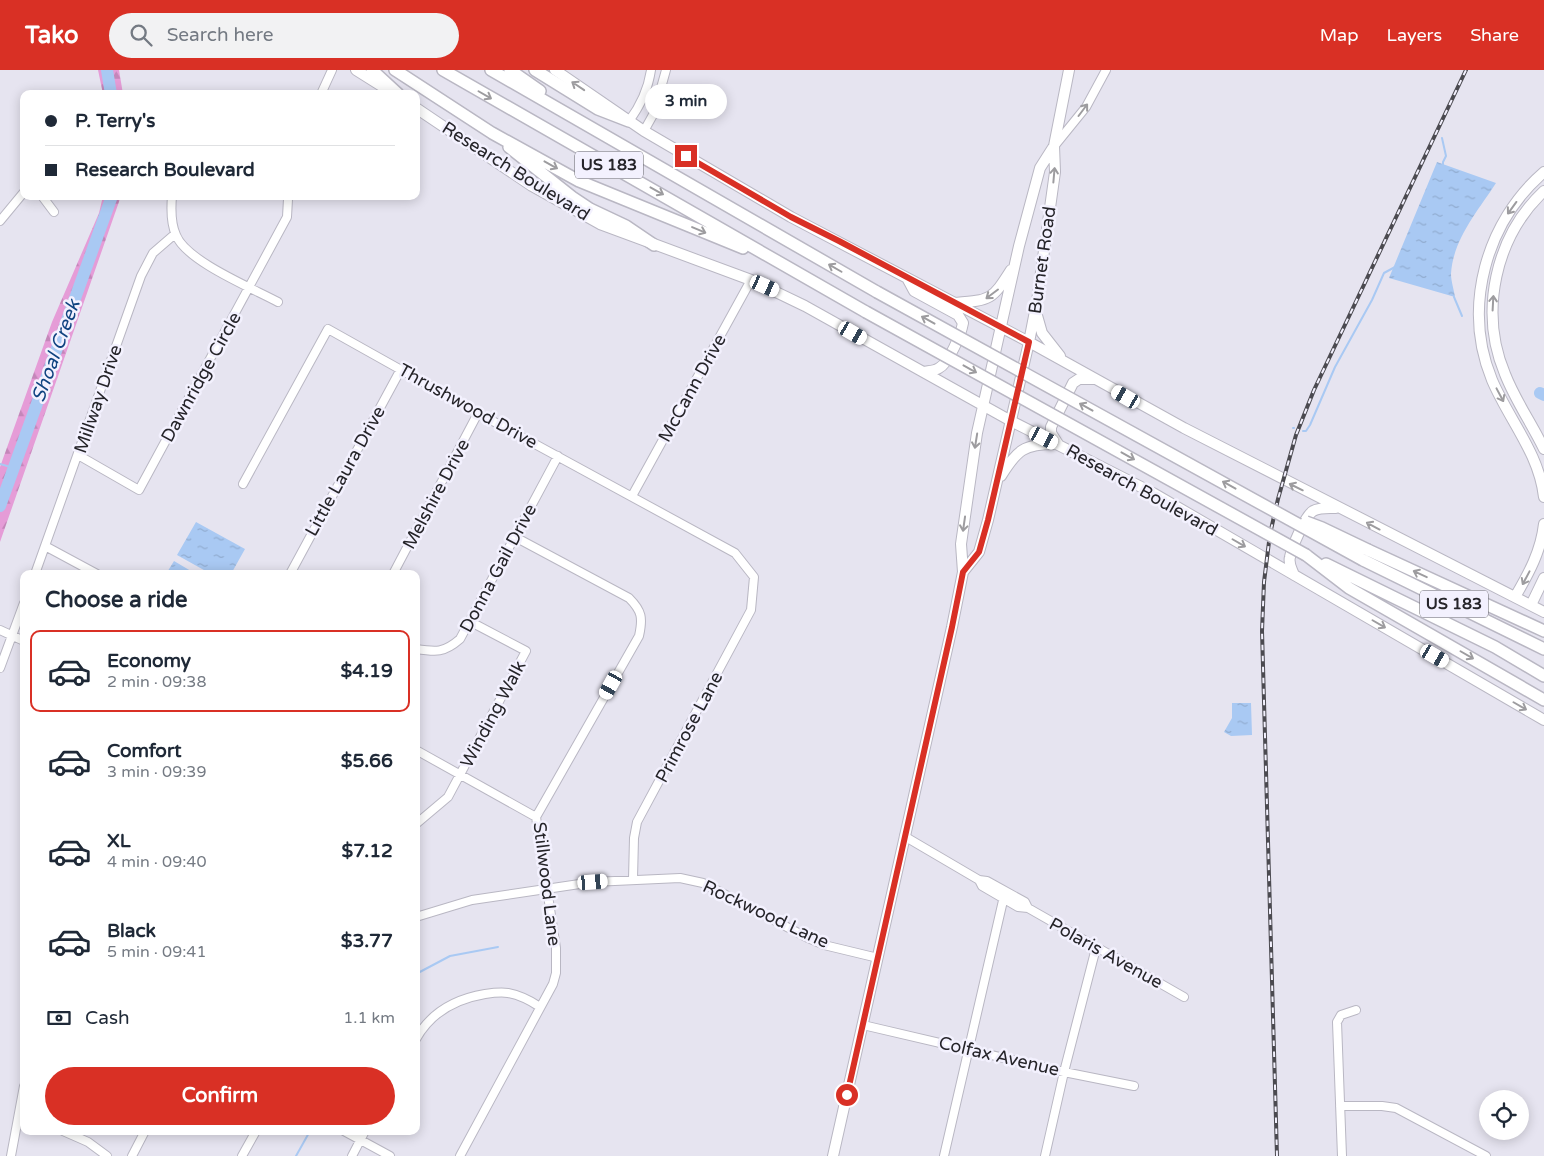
<!DOCTYPE html>
<meta charset="utf-8">
<style>
body{margin:0;font-family:"Varela Round",sans-serif;background:#f2f2f3;color:#1f2937;height:100vh;display:flex;flex-direction:column;font-size:19px;white-space:nowrap}
*{box-sizing:border-box;margin:0}
p{font-size:16px;color:#747a83}
.icon{flex:none;width:28px;height:28px;fill:none;stroke:currentColor;stroke-width:2;stroke-linecap:round;stroke-linejoin:round}
.map{position:relative;flex:1;overflow:hidden}
.details{position:absolute;left:20px;top:500px;width:400px;height:565px;display:flex;flex-direction:column;background:#fff;border-radius:10px;box-shadow:0 2px 12px #0003}
.details>*{flex:none}
.top-card{position:absolute;left:20px;top:20px;width:400px;height:110px;border-radius:10px;box-shadow:0 2px 12px #0003;display:grid;align-content:center;height:110px;padding:0 25px;background:#fff}
.fabs{position:absolute;left:1479px;top:1020px;display:grid;gap:10px}
.fabs a{display:grid;place-items:center;width:50px;height:50px;border-radius:50%;background:#fff;box-shadow:0 2px 12px #0003;font-size:25px}
.end{position:absolute;width:22px;height:22px;margin:-11px;border:6px solid #d93025;background:#fff;box-shadow:0 0 0 2px #fff}
.from{border-radius:50%}
.bubble{position:absolute;height:35px;border-radius:18px;background:#fff;box-shadow:0 2px 12px #0003;font-size:16px;font-weight:700;line-height:35px;text-align:center}
.car{position:absolute;width:15px;height:30px;margin:-15px -8px;border-radius:6px;box-shadow:0 0 4px 1px #0007;background:linear-gradient(#fff 24%,#345 0 40%,#fff 0 76%,#345 0 86%,#fff 0)}
.top-card b{display:flex;align-items:center;gap:18px;height:48px;font-size:19px}
.top-card b+b{border-top:1px solid #e0e1e3}
.top-card i{width:12px;height:12px;background:#1f2937}
ul{padding:0;list-style:none}
li{display:flex;align-items:center;gap:15px;height:82px;margin:0 10px 8px;padding:0 15px;border:2px solid transparent;border-radius:10px}
li div{flex:1}
li b{display:block;font-size:19px}
li em{font-style:normal;font-weight:700}
li.on{border-color:#d93025}
li>.icon{width:45px;height:45px;stroke-width:1.5}
h2{padding:0 25px;font-size:22px;line-height:60px}
.pay{display:flex;align-items:center;gap:12px;height:55px;padding:0 25px;font-size:19px}
.pay p{margin-inline-start:auto}
.cta{display:flex;gap:10px;margin-top:auto;padding:10px 25px}
.cta a{flex:1;height:58px;border-radius:30px;background:#d93025;color:#fff;font-size:20px;font-weight:700;line-height:58px;text-align:center}
header{display:flex;align-items:center;gap:30px;box-sizing:border-box;height:70px;padding:0 25px;background:#d93025;color:#fff}
header strong{font-size:24px}
nav{display:flex;gap:28px;margin-inline-start:auto;font-size:18px}
.search{width:350px;height:45px;background:#f2f2f3;display:flex;align-items:center;gap:12px;box-sizing:border-box;padding:0 18px;border-radius:28px;color:#747a83;font-size:19px}
.map>svg:first-child{display:block}
</style>
<header>
<strong>Tako</strong>
<div class="search"><svg class="icon" aria-label="search" viewBox="0 0 24 24"><circle cx="10" cy="10" r="6"/><path d="M15 15l6 6"/></svg>Search here</div>
<nav><a>Map</a><a>Layers</a><a>Share</a></nav>
</header>
<div class="map">
<svg width="1544" height="1086" viewBox="0 0 1544 1086">
<defs>
<pattern id="forest-firs" width="22" height="20" patternUnits="userSpaceOnUse" patternTransform="scale(1.25)"><rect width="22" height="20" fill="#e59cd7"/><path d="M5 1l3.5 6h-7zM16 11l3.5 6h-7z" fill="#c486b9"/></pattern>
<pattern id="water-ripples" width="26" height="14" patternUnits="userSpaceOnUse" patternTransform="scale(1.25)"><rect width="26" height="14" fill="#a9c9f3"/><path d="M2 4q2-2 4 0t4 0M15 11q2-2 4 0t4 0" fill="none" stroke="#91acd0"/></pattern>
</defs>
<rect width="100%" height="100%" fill="#e6e4f0"/>
<!-- forest -->
<path fill="url(#forest-firs)" d="M 98,0 L 119,0 L 123,24 L 103,24 Z
M 103,126 L 121,126 L 0,472 L 0,397 L 52,252 L 99,143 Z"/>
<!-- water -->
<path fill="url(#water-ripples)" d="M 1437,92 L 1496,113 C 1478,141 1453,169 1451,204 C 1451,211 1454,220 1455,227 L 1389,208 Z
M 196,452 L 245,479 L 231,504 L 211,504 L 177,485 Z
M 174,491 L 196,504 L 166,504 Z
M 1232,633 L 1251,633 L 1252,665 L 1231,666 L 1224,662 L 1232,648 Z"/>
<g fill="none" stroke-linecap="round" stroke-linejoin="round">
<!-- stream -->
<path stroke="#a9c9f3" stroke-width="2" d="M 1442,68 L 1446,86 L 1443,92 L 1443,97
M 1454,227 L 1462,246
M 1293,358 L 1294,358
M 1303,361 L 1306,361 L 1310,355 L 1335,297 L 1372,230 L 1384,203 L 1395,197
M 0,394 L 14,398
M 416,904 L 450,886 L 498,877
M 296,1086 L 310,1061"/>
<!-- river -->
<path stroke="#a9c9f3" stroke-width="12" d="M 107,0 L 111,24
M 1540,323 L 1544,325
M 0,436 L 112,126"/>
<!-- minor casing -->
<g stroke="#b9b7c3" stroke-width="10">
<path id="minor" d="M 321,24 L 332,0
M 629,51 C 641,35 648,20 651,0
M 644,61 L 654,43 L 666,0
M 1056,74 L 1086,37 L 1106,0
M 42,126 L 54,142
M 172,126 C 171,138 171,154 176,165 C 186,191 252,218 278,232
M 0,151 L 24,122
M 78,385 L 139,420 L 287,147 L 288,129
M 243,414 L 328,259 L 478,343 L 735,483 L 754,507 L 751,540 L 637,752 L 634,768 L 633,809
M 632,426 L 751,210
M 45,476 L 97,504
M 35,504 L 141,206 L 153,183 L 175,164
M 290,504 L 401,299
M 393,504 L 478,343
M 0,560 L 24,571
M 416,579 C 436,582 444,583 460,569 L 558,386
M 0,598 L 24,533
M 416,680 L 536,747
M 416,754 L 448,727 L 526,581 L 469,551
M 904,766 L 979,810 L 987,811 L 1025,832 L 1028,838
M 979,810 L 982,816 L 1018,837 L 1028,838 L 1184,927
M 416,847 L 472,830 L 593,812 L 680,808 L 703,813 L 808,868 L 824,875 L 878,888
M 863,955 L 1064,1002 L 1134,1016
M 416,969 C 431,942 455,929 485,924 C 492,923 501,922 508,923 C 519,925 531,931 540,937
M 1340,1036 L 1382,1036 L 1396,1038 L 1486,1086
M 63,1061 L 88,1072 L 107,1086
M 344,1061 L 390,1086
M 11,1086 L 24,1016
M 132,1086 L 145,1061
M 242,1086 L 256,1061
M 352,1086 L 365,1061
M 460,1086 L 553,914 L 556,903 L 556,878 L 536,747 L 639,566 C 643,548 642,541 629,528 L 515,467
M 944,1086 L 1005,822
M 1045,1086 L 1064,1002 L 1096,878
M 1342,1086 L 1337,952 L 1341,945 L 1356,940"/>
</g>
<!-- major casing -->
<g stroke="#b9b7c3" stroke-width="12">
<path id="major" d="M 356,0 L 391,22
M 555,0 L 644,61 L 791,147 L 1029,272 L 1184,358 L 1544,542
M 416,38 L 532,116 L 600,154 L 751,210 L 805,236 L 1011,351 L 1153,423 L 1544,650
M 1544,102 C 1486,152 1462,237 1492,310 C 1509,350 1539,383 1544,427
M 1544,121 C 1495,167 1479,242 1505,304 C 1515,330 1532,354 1544,379
M 907,208 L 914,221 L 958,245 L 963,253 C 961,264 949,293 939,298 C 935,301 928,301 924,302
M 955,233 C 991,230 992,230 1011,200
M 1036,242 L 1042,263 L 1060,286
M 1058,374 L 1051,363 L 1051,357 L 1073,313 L 1079,309 L 1094,309
M 1001,406 C 1017,380 1024,374 1055,374
M 963,502 L 979,482 L 988,450 L 1029,272 L 1037,231 L 1055,102 L 1054,76 L 1069,0
M 1294,505 C 1292,499 1288,494 1290,487 C 1292,477 1305,446 1313,441 C 1320,437 1329,438 1336,438
M 1515,527 C 1529,503 1541,481 1544,454
M 1531,535 L 1544,508
M 833,1086 L 952,557 L 963,502 L 961,474 L 977,363 L 1019,176 L 1040,98 L 1054,76"/>
</g>
<!-- highway casing -->
<g stroke="#b9b7c3" stroke-width="14">
<path id="highway" d="M 372,0 L 398,24
M 395,0 L 492,63 L 579,111 L 743,178
M 443,0 L 866,242
M 491,0 L 877,222
M 510,0 L 540,21
M 535,0 L 598,39 L 629,51
M 509,77 L 572,127 L 590,139 L 626,156 L 654,175
M 1368,480 L 1544,561
M 1306,485 L 1349,518 L 1544,630
M 1363,490 L 1544,579
M 1326,494 L 1495,577 L 1544,606"/>
</g>
<!-- minor -->
<use href="#minor" stroke="#fff" stroke-width="8"/>
<!-- major -->
<use href="#major" stroke="#fff" stroke-width="10"/>
<!-- highway -->
<use href="#highway" stroke="#fff" stroke-width="11"/>
<!-- rail casing -->
<g stroke="#4b4a50" stroke-width="4">
<path id="rail" d="M 1277,1086 L 1262,561 L 1264,512 L 1270,464 L 1278,429 L 1296,365 L 1314,320 L 1466,0"/>
</g>
<!-- rail -->
<use href="#rail" stroke="#f3f1fe" stroke-width="2" stroke-dasharray="5.5" stroke-linecap="butt"/>
<!-- highway-bridge casing -->
<g stroke="#b9b7c3" stroke-width="14" stroke-linecap="butt">
<path id="highway-bridge" d="M 877,222 L 1363,490
M 866,242 L 1306,485
M 1306,452 L 1322,458 L 1368,480"/>
</g>
<!-- highway-bridge -->
<use href="#highway-bridge" stroke="#fff" stroke-width="11"/>
</g>
<!-- one-way arrows -->
<defs><path id="oneway-shaft" d="M-6 0H5M1.5-3L5.5 0L1.5 3" fill="none" stroke-width="1.6" stroke-linecap="round" stroke-linejoin="round" transform="scale(1.25)"/></defs>
<g stroke="#9d9c9f">
<use href="#oneway-shaft" transform="translate(578 16) rotate(-146)"/>
<use href="#oneway-shaft" transform="translate(485 25) rotate(30)"/>
<use href="#oneway-shaft" transform="translate(1083 40) rotate(-53)"/>
<use href="#oneway-shaft" transform="translate(551 95) rotate(29)"/>
<use href="#oneway-shaft" transform="translate(1054 105) rotate(-85)"/>
<use href="#oneway-shaft" transform="translate(657 121) rotate(29)"/>
<use href="#oneway-shaft" transform="translate(1512 138) rotate(126)"/>
<use href="#oneway-shaft" transform="translate(699 160) rotate(23)"/>
<use href="#oneway-shaft" transform="translate(835 198) rotate(-150)"/>
<use href="#oneway-shaft" transform="translate(992 224) rotate(143)"/>
<use href="#oneway-shaft" transform="translate(1493 233) rotate(-87)"/>
<use href="#oneway-shaft" transform="translate(928 250) rotate(-151)"/>
<use href="#oneway-shaft" transform="translate(970 299) rotate(29)"/>
<use href="#oneway-shaft" transform="translate(1500 325) rotate(62)"/>
<use href="#oneway-shaft" transform="translate(1086 337) rotate(-151)"/>
<use href="#oneway-shaft" transform="translate(976 371) rotate(99)"/>
<use href="#oneway-shaft" transform="translate(1128 386) rotate(29)"/>
<use href="#oneway-shaft" transform="translate(1229 415) rotate(-151)"/>
<use href="#oneway-shaft" transform="translate(1296 417) rotate(-154)"/>
<use href="#oneway-shaft" transform="translate(964 454) rotate(98)"/>
<use href="#oneway-shaft" transform="translate(1373 456) rotate(-152)"/>
<use href="#oneway-shaft" transform="translate(1239 473) rotate(30)"/>
<use href="#oneway-shaft" transform="translate(1420 504) rotate(-155)"/>
<use href="#oneway-shaft" transform="translate(1526 508) rotate(118)"/>
<use href="#oneway-shaft" transform="translate(1379 554) rotate(30)"/>
<use href="#oneway-shaft" transform="translate(1467 585) rotate(30)"/>
<use href="#oneway-shaft" transform="translate(1520 636) rotate(30)"/>
</g>
<g fill="none" stroke-linecap="round" stroke-linejoin="round">
<!-- route -->
<path stroke="#d93025" stroke-width="6" d="M 686,86 L 791,147 L 839,171 L 1029,272 L 988,450 L 979,482 L 963,502 L 952,557 L 847,1025"/>
</g>
<g text-anchor="middle" dominant-baseline="central" stroke-width="5" stroke-linejoin="round" paint-order="stroke">
<!-- shield labels -->
<g fill="#f3f1fe" stroke="#636269" stroke-width="1">
<rect x="575" y="81.5" width="68" height="27" rx="4"/>
<rect x="1420" y="520.5" width="68" height="27" rx="4"/>
</g>
<g font-size="16" font-weight="bold" fill="#252429">
<text x="609" y="95">US 183</text>
<text x="1454" y="534">US 183</text>
</g>
<!-- street labels -->
<g font-size="18" fill="#252429" stroke="#f3f1fe">
<text transform="translate(516 101) rotate(32)">Research Boulevard</text>
<text transform="translate(1042 190) rotate(-82)">Burnet Road</text>
<text transform="translate(201 307) rotate(-61)">Dawnridge Circle</text>
<text transform="translate(692 318) rotate(-61)">McCann Drive</text>
<text transform="translate(98 329) rotate(-71)">Millway Drive</text>
<text transform="translate(468 336) rotate(29)">Thrushwood Drive</text>
<text transform="translate(345 401) rotate(-61)">Little Laura Drive</text>
<text transform="translate(1142 420) rotate(29)">Research Boulevard</text>
<text transform="translate(436 424) rotate(-62)">Melshire Drive</text>
<text transform="translate(498 498) rotate(-62)">Donna Gail Drive</text>
<text transform="translate(493 644) rotate(-62)">Winding Walk</text>
<text transform="translate(689 657) rotate(-62)">Primrose Lane</text>
<text transform="translate(547 814) rotate(83)">Stillwood Lane</text>
<text transform="translate(766 844) rotate(25)">Rockwood Lane</text>
<text transform="translate(1106 883) rotate(29)">Polaris Avenue</text>
<text transform="translate(999 986) rotate(13)">Colfax Avenue</text>
</g>
<!-- water labels -->
<g font-size="19" font-style="italic" fill="#104380" stroke="#f3f1fe">
<text transform="translate(56 281) rotate(-70)">Shoal Creek</text>
</g>
</g>
</svg>
<div class="fabs">
<a><svg class="icon" aria-label="locate" viewBox="0 0 24 24"><circle cx="12" cy="12" r="6"/><path d="M12 2v4M12 18v4M2 12h4M18 12h4"/></svg></a>
</div>
<i class="end from" style="left:847px;top:1025px"></i>
<i class="end" style="left:686px;top:86px"></i>
<div class="bubble" style="left:645px;top:14px;width:82px">3 min</div>
<i class="car" style="left:765px;top:216px;rotate:114deg"></i>
<i class="car" style="left:853px;top:263px;rotate:120deg"></i>
<i class="car" style="left:1126px;top:327px;rotate:300deg"></i>
<i class="car" style="left:1044px;top:368px;rotate:117deg"></i>
<i class="car" style="left:1435px;top:586px;rotate:120deg"></i>
<i class="car" style="left:611px;top:615px;rotate:209deg"></i>
<i class="car" style="left:593px;top:812px;rotate:86deg"></i>
<div class="top-card">
<b><i class="from"></i>P. Terry's</b>
<b><i></i>Research Boulevard</b>
</div>
<section class="details">
<h2>Choose a ride</h2>
<ul>
<li class="on"><svg class="icon" aria-label="car" viewBox="0 0 24 24"><path d="M5 17H2v-5l4-1 3-4h7l3 4 3 1v5h-3M9 17h6M6 11h13"/><circle cx="7" cy="17" r="2"/><circle cx="17" cy="17" r="2"/></svg><div><b>Economy</b><p>2 min · 09:38</p></div><em>$4.19</em></li>
<li><svg class="icon" aria-label="car" viewBox="0 0 24 24"><path d="M5 17H2v-5l4-1 3-4h7l3 4 3 1v5h-3M9 17h6M6 11h13"/><circle cx="7" cy="17" r="2"/><circle cx="17" cy="17" r="2"/></svg><div><b>Comfort</b><p>3 min · 09:39</p></div><em>$5.66</em></li>
<li><svg class="icon" aria-label="car" viewBox="0 0 24 24"><path d="M5 17H2v-5l4-1 3-4h7l3 4 3 1v5h-3M9 17h6M6 11h13"/><circle cx="7" cy="17" r="2"/><circle cx="17" cy="17" r="2"/></svg><div><b>XL</b><p>4 min · 09:40</p></div><em>$7.12</em></li>
<li><svg class="icon" aria-label="car" viewBox="0 0 24 24"><path d="M5 17H2v-5l4-1 3-4h7l3 4 3 1v5h-3M9 17h6M6 11h13"/><circle cx="7" cy="17" r="2"/><circle cx="17" cy="17" r="2"/></svg><div><b>Black</b><p>5 min · 09:41</p></div><em>$3.77</em></li>
</ul>
<div class="pay"><svg class="icon" aria-label="cash" viewBox="0 0 24 24"><path d="M3 7h18v10H3z"/><circle cx="12" cy="12" r="2"/></svg>Cash<p>1.1 km</p></div>
<div class="cta"><a>Confirm</a></div>
</section>
</div>
